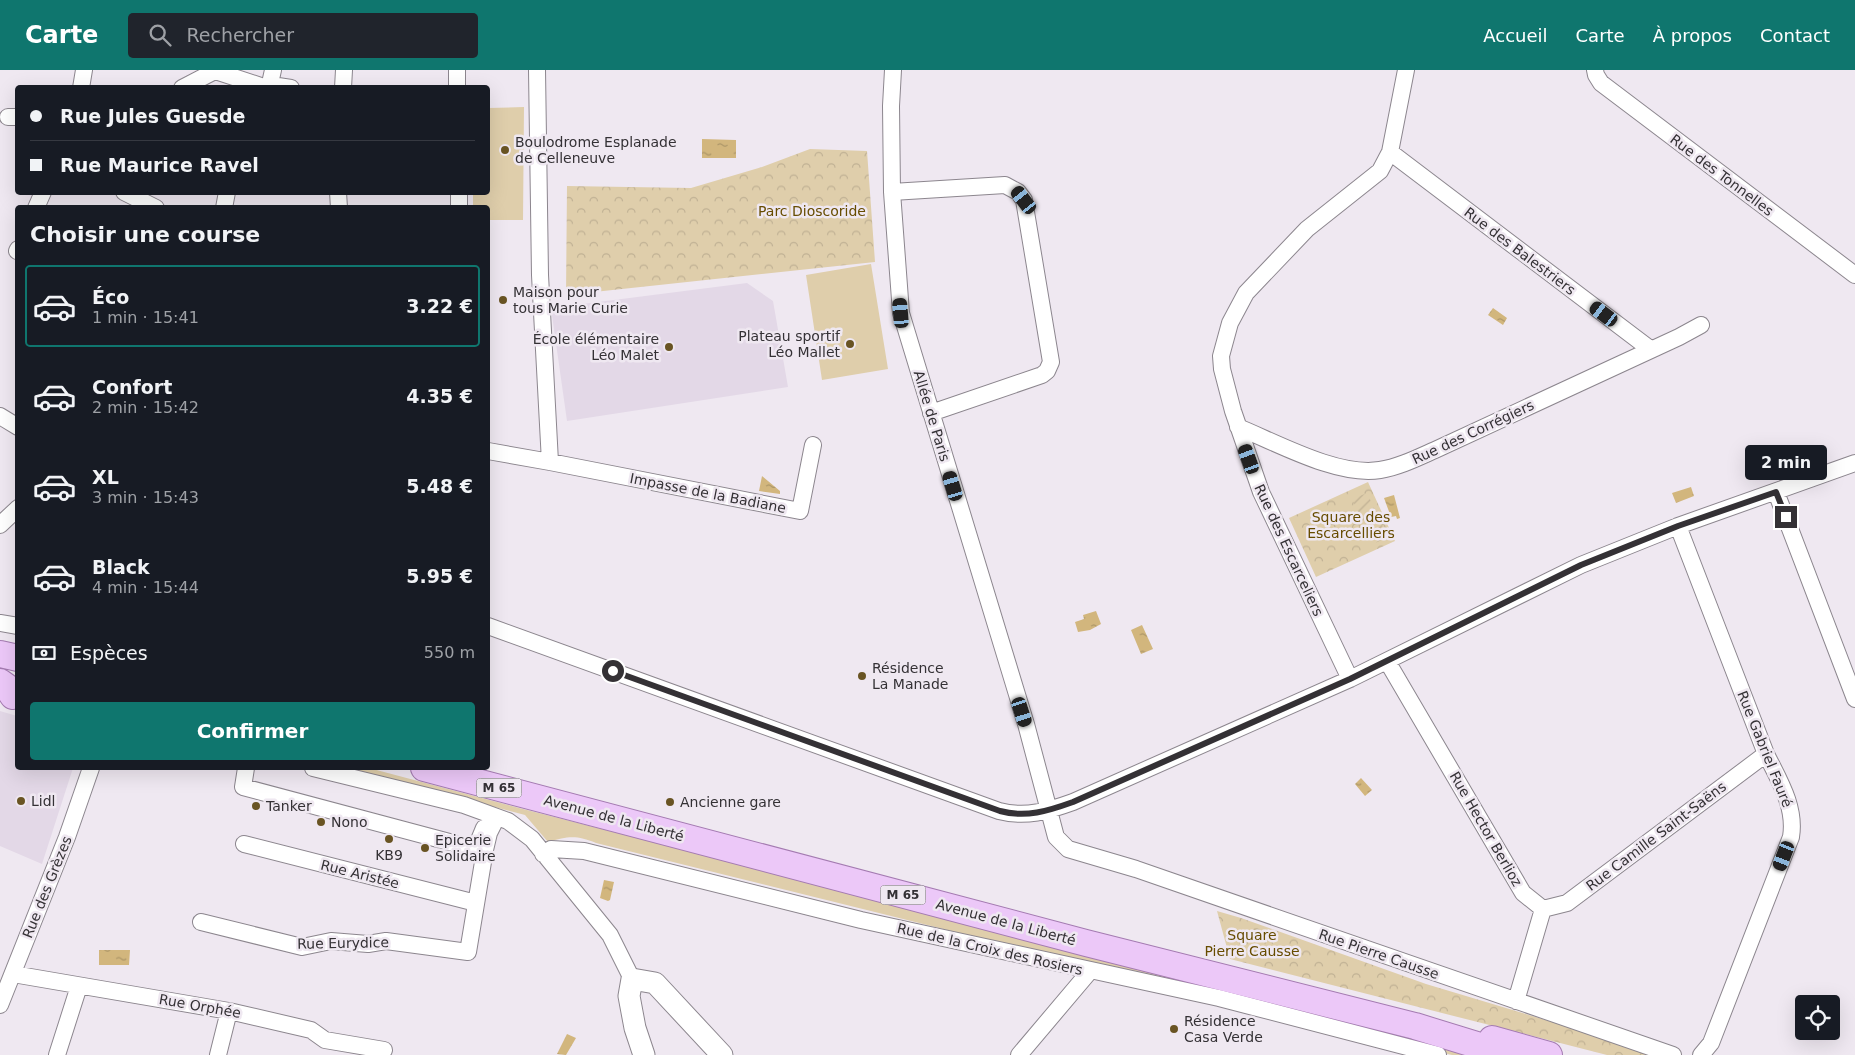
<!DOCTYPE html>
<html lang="fr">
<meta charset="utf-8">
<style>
body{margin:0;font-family:"DejaVu Sans",sans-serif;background:#20242c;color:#f1f3f6;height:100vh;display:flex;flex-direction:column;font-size:19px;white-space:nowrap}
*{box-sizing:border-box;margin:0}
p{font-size:16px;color:#9ea1a6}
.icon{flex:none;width:28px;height:28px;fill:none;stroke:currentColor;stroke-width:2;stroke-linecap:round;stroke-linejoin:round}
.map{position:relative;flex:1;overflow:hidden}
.side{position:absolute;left:15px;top:135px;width:475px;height:565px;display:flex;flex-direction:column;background:#171b24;border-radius:5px;box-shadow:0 5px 20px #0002}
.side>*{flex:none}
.hud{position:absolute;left:15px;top:15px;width:475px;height:110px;border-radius:5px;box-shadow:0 5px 20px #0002;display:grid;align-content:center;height:110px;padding:0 15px;background:#171b24}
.tools{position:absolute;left:1795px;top:925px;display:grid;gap:10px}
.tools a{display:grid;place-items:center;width:45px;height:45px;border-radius:5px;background:#171b24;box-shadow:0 5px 20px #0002;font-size:25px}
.end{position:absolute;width:22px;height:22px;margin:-11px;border:6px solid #343135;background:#fff;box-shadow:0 0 0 2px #fff}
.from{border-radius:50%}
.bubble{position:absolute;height:35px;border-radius:5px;background:#171b24;box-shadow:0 5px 20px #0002;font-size:16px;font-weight:700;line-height:35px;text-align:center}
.car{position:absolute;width:15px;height:30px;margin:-15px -8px;border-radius:6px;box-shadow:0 0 4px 1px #0007;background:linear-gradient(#222 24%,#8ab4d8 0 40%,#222 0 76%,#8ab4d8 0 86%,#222 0)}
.hud b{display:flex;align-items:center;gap:18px;height:48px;font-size:19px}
.hud b+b{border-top:1px solid #363941}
.hud i{width:12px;height:12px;background:#f1f3f6}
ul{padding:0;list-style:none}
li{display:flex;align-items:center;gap:15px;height:82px;margin:0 10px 8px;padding:0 5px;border:2px solid transparent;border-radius:5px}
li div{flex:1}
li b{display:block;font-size:19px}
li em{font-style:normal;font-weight:700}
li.active{border-color:#0f766e}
li>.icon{width:45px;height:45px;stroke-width:1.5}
h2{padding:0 15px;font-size:22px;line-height:60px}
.pay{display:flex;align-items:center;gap:12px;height:55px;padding:0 15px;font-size:19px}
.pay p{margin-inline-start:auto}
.button{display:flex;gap:10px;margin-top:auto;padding:10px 15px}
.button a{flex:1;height:58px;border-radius:5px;background:#0f766e;color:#fff;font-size:20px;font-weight:700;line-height:58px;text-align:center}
header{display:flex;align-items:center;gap:30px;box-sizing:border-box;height:70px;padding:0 25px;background:#0f766e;color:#fff}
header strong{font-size:24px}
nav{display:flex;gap:28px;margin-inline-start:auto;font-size:18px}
.search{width:350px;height:45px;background:#20242c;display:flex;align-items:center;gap:12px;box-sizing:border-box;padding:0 18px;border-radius:5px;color:#9ea1a6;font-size:19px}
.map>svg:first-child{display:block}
</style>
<header>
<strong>Carte</strong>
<div class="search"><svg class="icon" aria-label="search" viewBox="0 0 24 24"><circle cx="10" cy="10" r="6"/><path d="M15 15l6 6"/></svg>Rechercher</div>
<nav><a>Accueil</a><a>Carte</a><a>À propos</a><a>Contact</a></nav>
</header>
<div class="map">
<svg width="1855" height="985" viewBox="0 0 1855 985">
<defs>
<pattern id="park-crowns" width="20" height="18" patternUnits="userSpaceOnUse" patternTransform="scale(1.25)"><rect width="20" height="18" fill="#dfceab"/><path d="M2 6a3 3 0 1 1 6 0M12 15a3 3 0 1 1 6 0" fill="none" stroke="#c0b194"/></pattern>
<pattern id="garden-furrows" width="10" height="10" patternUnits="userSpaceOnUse" patternTransform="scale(1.25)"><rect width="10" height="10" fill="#dfceab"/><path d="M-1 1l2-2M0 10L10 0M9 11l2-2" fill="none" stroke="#c0b194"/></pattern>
<pattern id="water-ripples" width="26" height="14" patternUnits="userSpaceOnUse" patternTransform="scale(1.25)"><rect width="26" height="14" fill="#d2b67d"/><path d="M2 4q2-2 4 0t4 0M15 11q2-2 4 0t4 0" fill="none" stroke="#ab9567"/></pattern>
</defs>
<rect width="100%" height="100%" fill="#efe8f1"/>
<!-- built -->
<path fill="#e3d8e7" d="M 747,213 L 773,231 L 788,317 L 567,351 L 551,238 Z
M 0,641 L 17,646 L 18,698 L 73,698 L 42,794 L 0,776 Z"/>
<!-- grass -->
<path fill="#dfceab" d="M 524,37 L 523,150 L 488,150 L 488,138 L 473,137 L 473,123 L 488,122 L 488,38 Z
M 871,194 L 888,299 L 822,310 L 806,205 Z
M 345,698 L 369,698 L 519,738 L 1492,985 L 1452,985 L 596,773 C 577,765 568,766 548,772 L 525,745 Z"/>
<!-- park -->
<path fill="url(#park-crowns)" d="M 810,79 L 867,81 L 875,192 L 566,225 L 567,116 L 691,118 L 762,97 Z
M 1368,412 L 1395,471 L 1316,507 L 1289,448 Z
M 1217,841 L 1241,848 L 1426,914 L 1632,976 L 1650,985 L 1607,985 L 1230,889 Z"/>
<!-- garden -->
<path fill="url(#garden-furrows)" d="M 1367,423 L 1388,467 L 1373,474 L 1352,429 Z"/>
<!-- water -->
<path fill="url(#water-ripples)" d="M 702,69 L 736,70 L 736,88 L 702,88 Z
M 1493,238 L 1507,248 L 1503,255 L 1488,245 Z
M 762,406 L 780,421 L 780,424 L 759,421 Z
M 1691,417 L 1694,426 L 1676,433 L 1672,423 Z
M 1394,425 L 1400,448 L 1397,449 L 1396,446 L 1391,447 L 1384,428 Z
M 1096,541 L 1101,554 L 1090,560 L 1078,562 L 1075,552 L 1084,549 L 1083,545 Z
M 1142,555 L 1153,579 L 1141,584 L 1131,560 Z
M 1361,708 L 1372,720 L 1365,726 L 1355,714 Z
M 604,810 L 614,812 L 610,830 L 608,831 L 600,828 Z
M 99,880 L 130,880 L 129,895 L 99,895 Z
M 567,964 L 576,968 L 566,985 L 557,984 Z"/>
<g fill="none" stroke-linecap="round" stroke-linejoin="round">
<!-- minor casing -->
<g stroke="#8c868e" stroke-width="18">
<path id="minor" d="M 457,0 L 457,18
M 537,0 L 540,205 L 550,392
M 893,0 L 891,36 L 892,122 L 901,243 L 1026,654 L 1056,767 L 1068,779 L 1136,799 L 1673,985
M 1595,0 L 1596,5 L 1601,13 L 1855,205
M 215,1 L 267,18
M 81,18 L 84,0
M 182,18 L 215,1
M 269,18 L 273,0
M 271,18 L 278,16 L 291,18
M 343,18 L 344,0
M 8,47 L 18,47
M 1390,82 L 1650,279
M 124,122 L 156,138
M 338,122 L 339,138
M 459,122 L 459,138
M 892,122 L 1005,115 L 1018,122 L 1024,130 L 1051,292 L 1047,301 L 1042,305 L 931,343
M 36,138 L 43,122
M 224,138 L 227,122
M 17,181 L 18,179
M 0,346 L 18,357
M 1238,357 C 1277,373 1338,407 1380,400 C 1399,397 1417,388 1435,380 L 1679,267 L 1701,255
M 488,381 L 550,392 L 800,441 L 813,375
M 1776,422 L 1855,629
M 0,455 L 18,438
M 1678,456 L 1766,684 C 1779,710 1796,737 1791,767 L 1711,973 L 1701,985
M 0,553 L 18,556
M 488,556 L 999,741 C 1026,748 1048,741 1073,732 L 1350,609 L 1581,495 L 1678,456 L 1855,393
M 1387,591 L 1523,823 L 1543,839
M 1350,609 L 1261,422 L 1233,341 L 1222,299 L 1221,286 L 1230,253 L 1246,223 L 1307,159 L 1380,101 L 1390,82 L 1406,0
M 246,698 L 243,717 L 468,777 L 477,775 L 484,758
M 313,698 L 464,735 L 508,751 L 532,769 L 610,865 L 632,909
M 244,774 L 476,833
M 543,784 L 551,779 L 584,781 L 861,850 L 1219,928 L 1438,985
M 1543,839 L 1567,833 L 1766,684
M 201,852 L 302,877 L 331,871 L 368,874 L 386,871 L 468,882 L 485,780 L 489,763 L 497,747
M 13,904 L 229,941 L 311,960 L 325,970 L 384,980
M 1516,931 L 1543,839
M 0,935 L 67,767 L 91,698
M 57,985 L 79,916
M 218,985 L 229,941
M 1019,985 L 1090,901"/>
</g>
<!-- tertiary casing -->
<g stroke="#8c868e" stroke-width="23">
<path id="tertiary" d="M 644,985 L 635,958 L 629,926 L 632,909 L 655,913 L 722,985"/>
</g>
<!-- primary casing -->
<g stroke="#a47bb1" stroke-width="28">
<path id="primary" d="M 0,584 L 18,588
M 0,612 L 7,617 L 13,626
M 424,698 L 1086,873 L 1415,956 L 1509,985
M 1492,969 L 1549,985"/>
</g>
<!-- minor -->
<use href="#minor" stroke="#fff" stroke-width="16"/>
<!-- tertiary -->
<use href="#tertiary" stroke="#fff" stroke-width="21"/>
<!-- primary -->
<use href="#primary" stroke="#ecc8f8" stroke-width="26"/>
</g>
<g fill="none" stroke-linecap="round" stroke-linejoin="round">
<!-- route -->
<path stroke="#343135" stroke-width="6" d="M 613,601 L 1000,741 C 1026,748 1048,741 1073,732 L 1350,609 L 1581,495 L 1678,456 L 1776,422 L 1786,447"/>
</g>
<!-- markers -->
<g fill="#695423" stroke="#efe8f1" stroke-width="2">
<circle cx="505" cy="80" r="5"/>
<circle cx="503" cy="230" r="5"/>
<circle cx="850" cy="274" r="5"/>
<circle cx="669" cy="277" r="5"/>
<circle cx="862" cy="606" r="5"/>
<circle cx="21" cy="731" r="5"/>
<circle cx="670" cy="732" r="5"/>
<circle cx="256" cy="736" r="5"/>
<circle cx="321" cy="752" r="5"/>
<circle cx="389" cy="769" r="5"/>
<circle cx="425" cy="778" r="5"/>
<circle cx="1174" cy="959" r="5"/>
</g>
<g text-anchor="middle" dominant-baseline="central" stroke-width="5" stroke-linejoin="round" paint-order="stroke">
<!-- shield labels -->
<g fill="#efe8f1" stroke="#6c686d" stroke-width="1">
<rect x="476.5" y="708.5" width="45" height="19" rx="4"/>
<rect x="880.5" y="815.5" width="45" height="19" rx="4"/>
</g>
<g font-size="12" font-weight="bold" fill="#343135">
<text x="499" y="718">M 65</text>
<text x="903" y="825">M 65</text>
</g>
<!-- poi labels -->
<g font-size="14" fill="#343135" stroke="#efe8f1" text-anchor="start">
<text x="515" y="72">Boulodrome Esplanade<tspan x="515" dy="16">de Celleneuve</tspan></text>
<text x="513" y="222">Maison pour<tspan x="513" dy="16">tous Marie Curie</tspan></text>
<text x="840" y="266" text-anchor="end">Plateau sportif<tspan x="840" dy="16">Léo Mallet</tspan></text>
<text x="659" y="269" text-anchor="end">École élémentaire<tspan x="659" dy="16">Léo Malet</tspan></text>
<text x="872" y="598">Résidence<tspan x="872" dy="16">La Manade</tspan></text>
<text x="31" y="731">Lidl</text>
<text x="680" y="732">Ancienne gare</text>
<text x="266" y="736">Tanker</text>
<text x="331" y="752">Nono</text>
<text x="435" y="770">Epicerie<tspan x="435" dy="16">Solidaire</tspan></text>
<text x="389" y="785" text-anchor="middle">KB9</text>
<text x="1184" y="951">Résidence<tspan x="1184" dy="16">Casa Verde</tspan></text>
</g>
<!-- street labels -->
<g font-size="14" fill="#343135" stroke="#efe8f1">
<text transform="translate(1722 105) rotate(37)">Rue des Tonnelles</text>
<text transform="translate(1520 181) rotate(37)">Rue des Balestriers</text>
<text transform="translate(932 346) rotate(73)">Allée de Paris</text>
<text transform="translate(1473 362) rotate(-25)">Rue des Corrégiers</text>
<text transform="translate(708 423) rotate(11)">Impasse de la Badiane</text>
<text transform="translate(1289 480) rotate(65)">Rue des Escarceliers</text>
<text transform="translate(1765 679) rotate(68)">Rue Gabriel Fauré</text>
<text transform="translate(614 748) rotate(15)">Avenue de la Liberté</text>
<text transform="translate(1486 759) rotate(60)">Rue Hector Berlioz</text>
<text transform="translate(1656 766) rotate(-37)">Rue Camille Saint-Saëns</text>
<text transform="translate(360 804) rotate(14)">Rue Aristée</text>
<text transform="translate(47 817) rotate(-68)">Rue des Grèzes</text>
<text transform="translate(1006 852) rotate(15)">Avenue de la Liberté</text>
<text transform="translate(343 873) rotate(-1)">Rue Eurydice</text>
<text transform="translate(990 879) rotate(13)">Rue de la Croix des Rosiers</text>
<text transform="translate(1379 884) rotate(19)">Rue Pierre Causse</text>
<text transform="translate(200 936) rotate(10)">Rue Orphée</text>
</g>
<!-- park labels -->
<g font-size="14" fill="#674c00" stroke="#efe8f1">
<text x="812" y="141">Parc Dioscoride</text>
<text x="1351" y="447">Square des<tspan x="1351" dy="16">Escarcelliers</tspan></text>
<text x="1252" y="865">Square<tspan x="1252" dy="16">Pierre Causse</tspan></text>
</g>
</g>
</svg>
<div class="tools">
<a><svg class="icon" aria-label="locate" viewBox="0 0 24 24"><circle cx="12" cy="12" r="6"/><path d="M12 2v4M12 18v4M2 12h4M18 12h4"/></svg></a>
</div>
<i class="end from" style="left:613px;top:601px"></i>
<i class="end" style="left:1786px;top:447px"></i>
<div class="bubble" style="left:1745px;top:375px;width:82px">2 min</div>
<i class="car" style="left:1024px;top:130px;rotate:323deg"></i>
<i class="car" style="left:901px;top:243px;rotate:355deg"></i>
<i class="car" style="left:1604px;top:244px;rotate:307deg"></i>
<i class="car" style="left:1249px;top:389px;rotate:340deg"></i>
<i class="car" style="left:953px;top:416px;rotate:343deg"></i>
<i class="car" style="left:1022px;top:642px;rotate:162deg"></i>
<i class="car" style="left:1784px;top:786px;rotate:201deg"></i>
<div class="hud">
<b><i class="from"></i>Rue Jules Guesde</b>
<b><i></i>Rue Maurice Ravel</b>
</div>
<section class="side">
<h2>Choisir une course</h2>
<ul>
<li class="active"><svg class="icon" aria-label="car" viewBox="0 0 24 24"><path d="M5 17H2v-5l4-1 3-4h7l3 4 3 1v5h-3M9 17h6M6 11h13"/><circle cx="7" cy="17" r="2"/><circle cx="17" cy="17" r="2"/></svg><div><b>Éco</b><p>1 min · 15:41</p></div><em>3.22 €</em></li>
<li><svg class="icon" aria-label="car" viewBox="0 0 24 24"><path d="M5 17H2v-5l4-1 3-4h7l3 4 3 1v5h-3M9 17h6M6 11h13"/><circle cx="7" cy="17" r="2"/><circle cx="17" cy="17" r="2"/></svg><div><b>Confort</b><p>2 min · 15:42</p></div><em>4.35 €</em></li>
<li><svg class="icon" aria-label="car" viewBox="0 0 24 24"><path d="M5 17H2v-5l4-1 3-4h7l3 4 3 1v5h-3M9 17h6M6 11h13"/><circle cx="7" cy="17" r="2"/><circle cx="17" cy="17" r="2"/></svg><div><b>XL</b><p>3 min · 15:43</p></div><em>5.48 €</em></li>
<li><svg class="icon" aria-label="car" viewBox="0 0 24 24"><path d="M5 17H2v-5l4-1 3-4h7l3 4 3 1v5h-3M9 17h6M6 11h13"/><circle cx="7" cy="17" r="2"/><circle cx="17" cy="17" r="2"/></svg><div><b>Black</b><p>4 min · 15:44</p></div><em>5.95 €</em></li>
</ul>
<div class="pay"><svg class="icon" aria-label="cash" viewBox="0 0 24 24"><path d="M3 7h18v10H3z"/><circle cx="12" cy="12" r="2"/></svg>Espèces<p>550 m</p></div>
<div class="button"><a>Confirmer</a></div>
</section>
</div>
